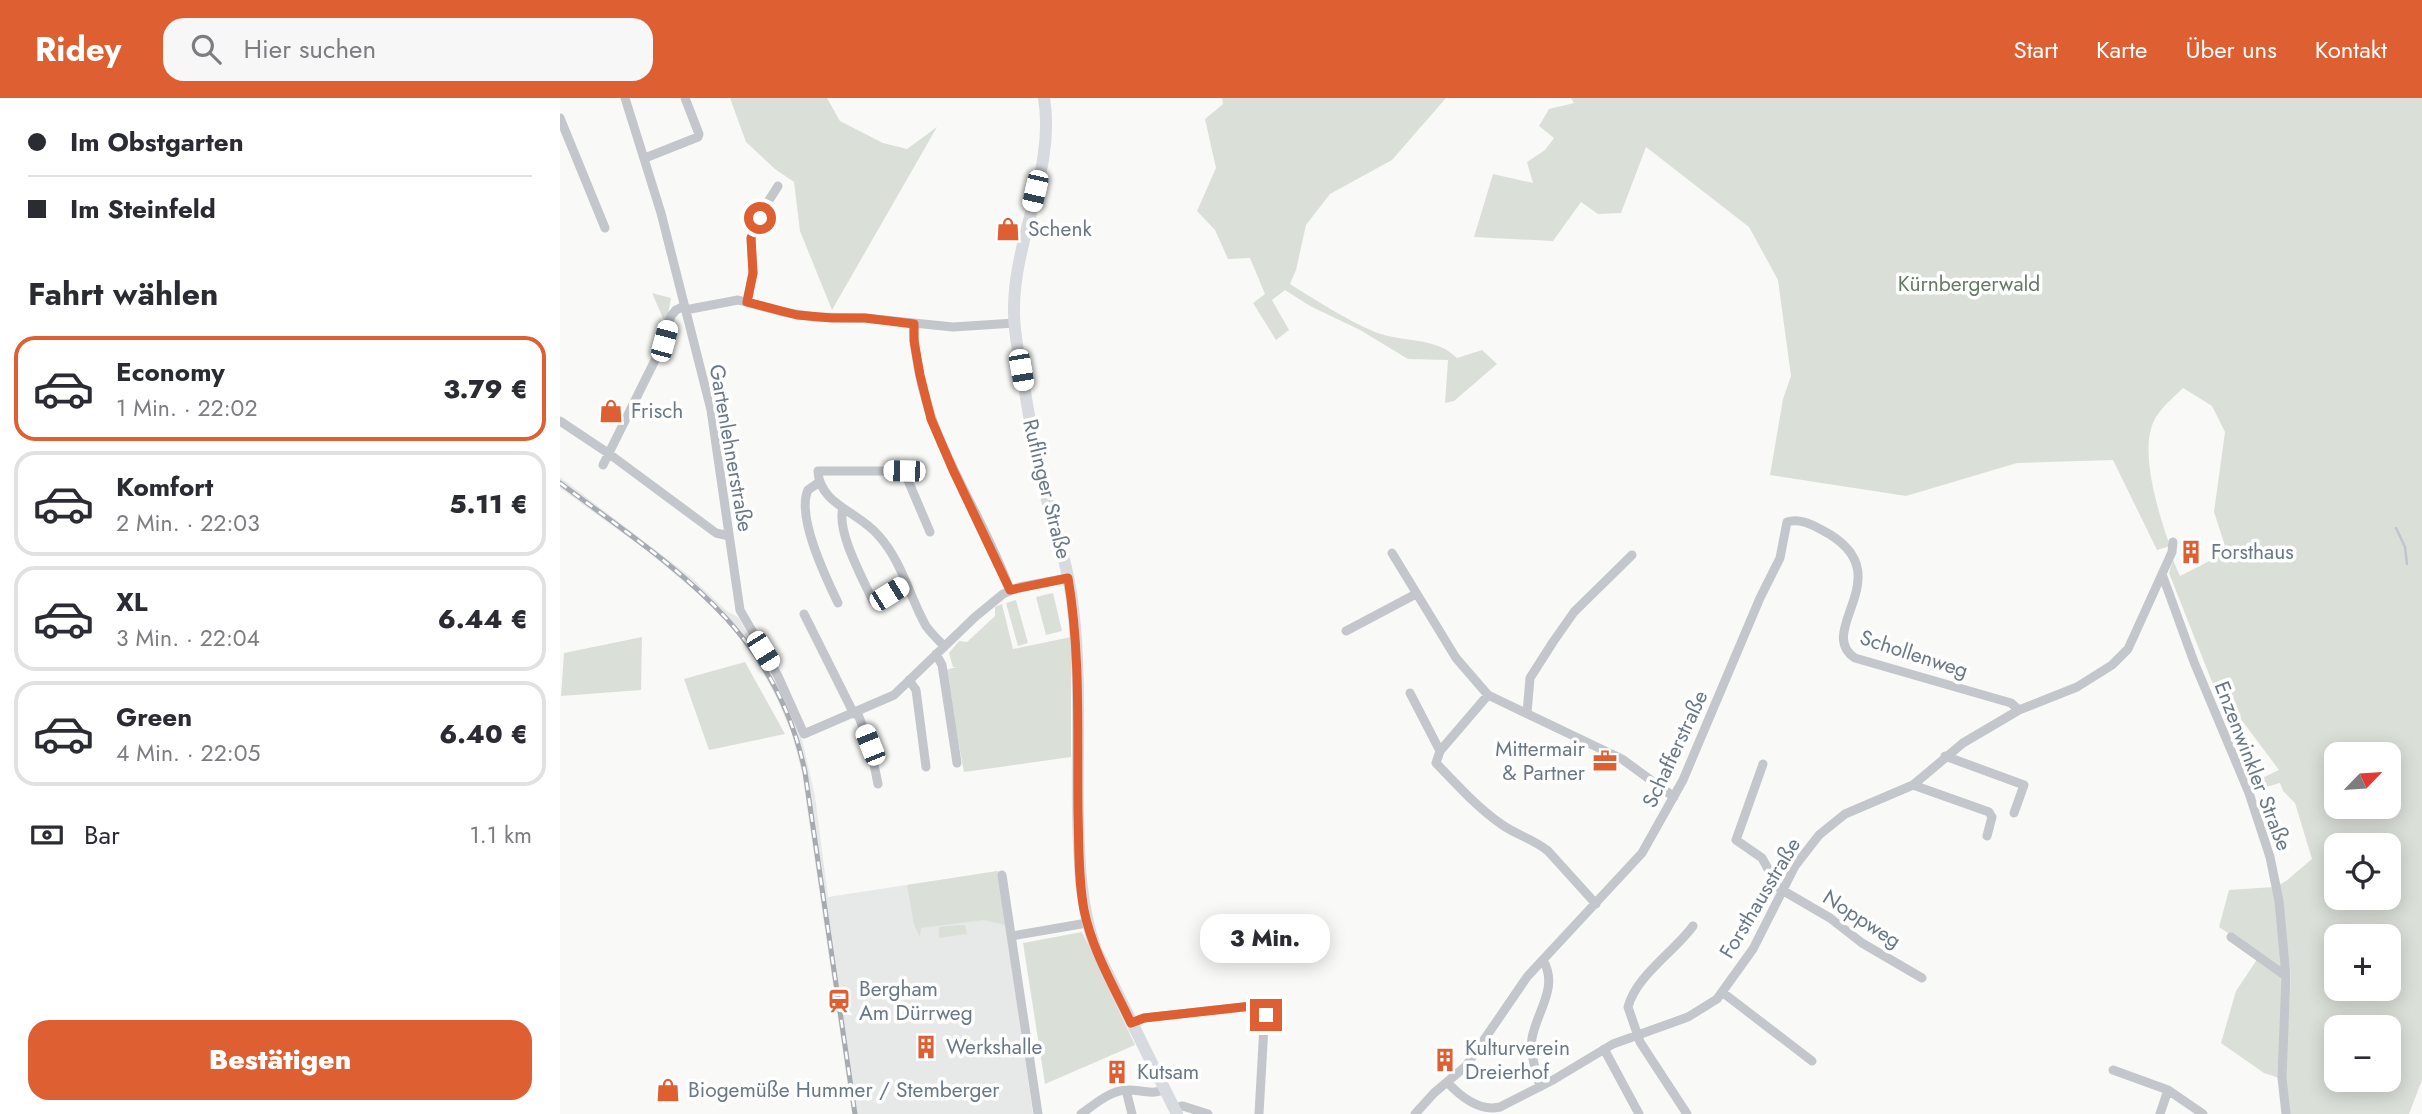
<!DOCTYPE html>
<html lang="de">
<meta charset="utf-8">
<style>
body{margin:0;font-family:Jost,sans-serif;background:#f7f7f7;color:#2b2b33;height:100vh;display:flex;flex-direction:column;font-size:26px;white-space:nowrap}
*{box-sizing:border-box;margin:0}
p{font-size:23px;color:#7c7c81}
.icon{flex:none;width:38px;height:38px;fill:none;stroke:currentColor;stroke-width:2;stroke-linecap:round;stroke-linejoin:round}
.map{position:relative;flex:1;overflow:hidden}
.side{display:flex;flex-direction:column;background:#fff;width:560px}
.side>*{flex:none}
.guide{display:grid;align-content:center;height:154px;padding:0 28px;background:#fff}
.needle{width:46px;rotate:65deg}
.fabs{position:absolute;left:1764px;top:644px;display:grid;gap:14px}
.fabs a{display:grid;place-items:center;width:77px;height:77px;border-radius:14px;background:#fff;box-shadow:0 4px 18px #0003;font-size:35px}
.end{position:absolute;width:32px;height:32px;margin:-16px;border:9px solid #de5f32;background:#fff;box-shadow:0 0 0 4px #fff}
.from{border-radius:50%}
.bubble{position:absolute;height:49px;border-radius:21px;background:#fff;box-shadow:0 4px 18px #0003;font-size:23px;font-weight:800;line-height:49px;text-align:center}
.car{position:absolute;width:21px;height:42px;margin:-21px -10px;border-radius:9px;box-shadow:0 0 5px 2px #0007;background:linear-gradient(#fff 24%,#345 0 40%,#fff 0 76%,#345 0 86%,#fff 0)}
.guide b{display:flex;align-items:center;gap:24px;height:66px;font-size:26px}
.guide b+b{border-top:2px solid #e1e1e2}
.guide i{width:18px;height:18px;background:#2b2b33}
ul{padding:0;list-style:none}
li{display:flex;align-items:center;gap:21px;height:105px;margin:0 14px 10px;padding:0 14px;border:4px solid #e1e1e2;border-radius:21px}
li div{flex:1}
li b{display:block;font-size:26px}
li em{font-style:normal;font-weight:800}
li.current{border-color:#de5f32}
li>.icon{width:63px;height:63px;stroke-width:1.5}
h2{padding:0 28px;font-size:32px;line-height:84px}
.pay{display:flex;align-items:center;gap:18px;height:77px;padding:0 28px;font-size:26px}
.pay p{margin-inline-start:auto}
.primary-button{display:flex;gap:14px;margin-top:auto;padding:14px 28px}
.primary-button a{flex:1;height:80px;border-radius:21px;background:#de5f32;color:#fff;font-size:28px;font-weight:800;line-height:80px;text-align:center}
header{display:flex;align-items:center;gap:42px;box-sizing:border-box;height:98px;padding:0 35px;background:#de5f32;color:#fff}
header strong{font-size:33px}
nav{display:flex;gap:38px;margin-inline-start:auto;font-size:24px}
.search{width:490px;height:63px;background:#f7f7f7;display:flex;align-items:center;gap:18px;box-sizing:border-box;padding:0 24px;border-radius:21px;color:#7c7c81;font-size:26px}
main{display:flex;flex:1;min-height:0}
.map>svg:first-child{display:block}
</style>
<header>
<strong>Ridey</strong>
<div class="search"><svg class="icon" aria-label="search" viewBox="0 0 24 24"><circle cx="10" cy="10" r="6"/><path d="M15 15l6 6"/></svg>Hier suchen</div>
<nav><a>Start</a><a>Karte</a><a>Über uns</a><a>Kontakt</a></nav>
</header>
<main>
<section class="side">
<div class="guide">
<b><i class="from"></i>Im Obstgarten</b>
<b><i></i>Im Steinfeld</b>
</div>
<h2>Fahrt wählen</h2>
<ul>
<li class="current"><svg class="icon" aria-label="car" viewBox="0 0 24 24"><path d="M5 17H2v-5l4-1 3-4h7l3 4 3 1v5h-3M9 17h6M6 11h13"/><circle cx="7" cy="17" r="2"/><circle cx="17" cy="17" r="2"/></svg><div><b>Economy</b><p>1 Min. · 22:02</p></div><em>3.79 €</em></li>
<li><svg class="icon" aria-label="car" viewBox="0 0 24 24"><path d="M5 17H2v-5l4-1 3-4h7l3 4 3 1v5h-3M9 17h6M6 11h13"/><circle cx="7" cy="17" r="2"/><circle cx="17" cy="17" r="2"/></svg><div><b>Komfort</b><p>2 Min. · 22:03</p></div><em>5.11 €</em></li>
<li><svg class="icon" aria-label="car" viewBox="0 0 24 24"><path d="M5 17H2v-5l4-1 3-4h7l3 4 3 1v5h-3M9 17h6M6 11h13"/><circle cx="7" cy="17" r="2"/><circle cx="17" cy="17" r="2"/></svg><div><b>XL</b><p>3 Min. · 22:04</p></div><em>6.44 €</em></li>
<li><svg class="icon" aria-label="car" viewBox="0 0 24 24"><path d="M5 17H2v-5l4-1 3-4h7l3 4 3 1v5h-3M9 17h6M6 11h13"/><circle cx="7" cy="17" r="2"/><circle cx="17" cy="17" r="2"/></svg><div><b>Green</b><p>4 Min. · 22:05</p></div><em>6.40 €</em></li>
</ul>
<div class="pay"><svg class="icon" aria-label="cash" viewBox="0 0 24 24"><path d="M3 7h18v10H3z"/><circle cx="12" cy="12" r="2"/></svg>Bar<p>1.1 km</p></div>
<div class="primary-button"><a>Bestätigen</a></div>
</section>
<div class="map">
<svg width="1862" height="1016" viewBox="0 0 1862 1016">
<rect width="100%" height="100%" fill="#f9f9f7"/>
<!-- built -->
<path fill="#e7e8e8" d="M 0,379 L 131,479 L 168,514 L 178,519 L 221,592 L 242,642 L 255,698 L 268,799 L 438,773 L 473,1016 L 292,1016 L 242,675 L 232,636 L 215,596 L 195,561 L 167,523 L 141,498 L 86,452 L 0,390 Z"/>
<!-- green -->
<path fill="#dae0d8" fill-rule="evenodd" d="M 170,0 L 267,0 L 280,23 L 323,45 L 347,51 L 377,29 L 272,212 L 240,133 L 234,84 L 215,71 L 186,44 Z
M 662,0 L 886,0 L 832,62 L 770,96 L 746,127 L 736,172 L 730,186 C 757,203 785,221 815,234 C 842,245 875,238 897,260 L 922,252 L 937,266 L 894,303 L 885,305 L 888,262 L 848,261 L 800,232 L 750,208 L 725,192 L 712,202 L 729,232 L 716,242 L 693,205 L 705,196 L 690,160 L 668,161 L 655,132 L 637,113 L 656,70 L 645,21 L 663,6 Z
M 1011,0 L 1862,0 L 1862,982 L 1849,1016 L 1730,1016 L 1725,978 L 1731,878 L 1719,787 L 1726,783 L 1752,761 L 1735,705 L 1723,693 L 1720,685 L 1703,690 L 1700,681 L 1719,672 L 1683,624 L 1669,627 L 1609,475 L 1613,462 L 1620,478 L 1667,454 L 1654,414 L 1665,334 L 1652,308 L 1623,290 C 1614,299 1603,308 1596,319 C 1577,350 1599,416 1610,448 L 1597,452 L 1553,362 L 1457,365 L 1346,398 L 1210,377 L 1223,301 L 1231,278 L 1218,182 L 1189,129 L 1086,49 L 1061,115 L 1038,116 L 1021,104 L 993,143 L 914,139 L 933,76 L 973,85 L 967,64 L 985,52 L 994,40 L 979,28 L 989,11 L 1014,5 ZM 1776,656 L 1829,656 L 1829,709 L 1776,709 ZM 1776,747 L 1829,747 L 1829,800 L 1776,800 ZM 1776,838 L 1829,838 L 1829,891 L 1776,891 ZM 1776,929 L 1829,929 L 1829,982 L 1776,982 Z
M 92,195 L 111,200 L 106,227 Z
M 493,495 L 502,533 L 486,537 L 476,499 Z
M 456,502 L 468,545 L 458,548 L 446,505 Z
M 442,506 L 453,551 L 511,539 L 511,659 L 404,674 L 385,572 L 397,569 L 393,569 L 389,555 L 399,543 L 407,544 L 435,518 L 435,509 Z
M 82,539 L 81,592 L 1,598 L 4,555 Z
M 185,564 L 225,636 L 149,652 L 124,581 Z
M 438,773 L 446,827 L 423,822 L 361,830 L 360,839 L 354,827 L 347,787 Z
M 1714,789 L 1722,872 L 1659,829 L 1669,792 Z
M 398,827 L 405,827 L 407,836 L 379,840 L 379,829 Z
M 522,834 L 575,947 L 485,986 L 463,845 Z
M 1698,860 L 1724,879 L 1719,980 L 1704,975 L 1661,945 L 1676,893 Z"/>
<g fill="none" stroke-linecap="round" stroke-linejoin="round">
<!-- stream -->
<path stroke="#bdc7cc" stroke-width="2.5" d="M 1836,430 L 1845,449 L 1847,466"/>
<!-- street -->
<path stroke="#c3c6ca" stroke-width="9" d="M 65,0 L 101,115 L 151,312 L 180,512 L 218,578 L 244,636 L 334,597 L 415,519 L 443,496 L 459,489 L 508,480
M 0,20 L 45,130
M 85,60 L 138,39 L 139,36 L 125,0
M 187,204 L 193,175 L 191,140 L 206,107 L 218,88
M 125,212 L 178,202 L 223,214 L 255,219 L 305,220 L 393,229 L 455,225
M 354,226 C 353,241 356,255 358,269 C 372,350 423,416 450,492
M 0,323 L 48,355 L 156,435 L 169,438
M 43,367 L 101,250 L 111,218 L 116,212 L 124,208
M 258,385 L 248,392 C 236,418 266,480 278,505
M 283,410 C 276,433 303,481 313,503 L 317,504 L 347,486
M 370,434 L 344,373 L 258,373 C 259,406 299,414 318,437 C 342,463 349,498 366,528 C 371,535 378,542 384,548
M 832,455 L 896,560 L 928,597 L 1062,661 L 1114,699
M 1602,476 L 1634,564 L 1689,695 L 1710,759 L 1719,803 L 1726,878 L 1722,980 L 1726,1016
M 244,516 L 294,616
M 786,533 L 856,496
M 376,556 L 382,567 L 397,665
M 349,582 L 356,592 L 366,669
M 850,595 L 880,653
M 928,597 L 880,653 L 876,665 C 896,686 917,709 941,726 C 956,737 974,741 988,753 L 1036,806
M 297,614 L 310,647 L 318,686
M 967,615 L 970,580 L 993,544 L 1014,514 L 1072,457
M 1385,658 L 1464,687 L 1454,715
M 1203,666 L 1176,742 L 1202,760 L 1218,789 L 1222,792 L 1270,820 L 1302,845 L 1362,880
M 1353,687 L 1429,714 L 1432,719 L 1427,738
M 442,777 L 478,1016
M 452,838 L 527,825
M 1671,839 L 1726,878
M 1162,894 L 1252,963
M 571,925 L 584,920 L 701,907 L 705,910 L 699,1016
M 1044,951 L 1079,1016
M 1553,972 L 1608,992
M 887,984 C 900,998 919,1014 940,1009 L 993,982 L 1053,946 L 1128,919 L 1157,901 L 1193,851 L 1235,768 L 1259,737 L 1285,716 L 1353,687 L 1403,645 L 1459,612 L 1517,589 L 1552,567 L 1568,551 L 1612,454 L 1613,444
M 980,989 C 976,973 970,956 972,940 C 977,913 999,889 983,862
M 566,992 L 572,1016
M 614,1010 L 623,1008 L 648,1016
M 521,1016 C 534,1007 549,993 566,992 C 580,991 591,998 605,991
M 855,1016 L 874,995 L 906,968 L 967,879 L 1082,755 L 1123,682 L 1200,500 L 1220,460 L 1227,424 C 1239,420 1251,426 1262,432 C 1345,475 1253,532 1295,560 L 1451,605 L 1459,612
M 1127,1016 L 1080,944 L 1068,909 C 1076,878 1114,854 1133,828
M 1600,1016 L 1608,992 L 1643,1016"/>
<!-- secondary -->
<path stroke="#d7dbdf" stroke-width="12" d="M 484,0 C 496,72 453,141 454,214 C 454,238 460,263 464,287 C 470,326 477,364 487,402 C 497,437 509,472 513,510 C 521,577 517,648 518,716 C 519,763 520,807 536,852 L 617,1016"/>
<!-- rail casing -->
<g stroke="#a6abb1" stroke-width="5">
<path id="rail" d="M 0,385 C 111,468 215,529 245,674 L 295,1016"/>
</g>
<!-- rail -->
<use href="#rail" stroke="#fff" stroke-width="2.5" stroke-dasharray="8" stroke-linecap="butt"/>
</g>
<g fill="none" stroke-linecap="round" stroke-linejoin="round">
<!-- route -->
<path stroke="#de5f32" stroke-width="9" d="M 200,120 L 191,140 L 193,175 L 187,204 L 237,217 L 272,220 L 305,220 L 354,226 L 354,243 L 360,277 L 371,321 L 393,372 L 450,492 L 508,480 C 521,557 517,637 518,715 C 519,747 518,780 524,812 C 532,852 554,889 571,925 L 584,920 L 701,907 L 705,910 L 706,917"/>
</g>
<!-- icons -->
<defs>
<g id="shop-bare" transform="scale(1.89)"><path d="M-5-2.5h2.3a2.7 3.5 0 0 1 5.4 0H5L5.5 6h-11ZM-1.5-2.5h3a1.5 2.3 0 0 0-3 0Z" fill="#de5f32" stroke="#fff" stroke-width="2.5" paint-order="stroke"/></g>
<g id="building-bare" transform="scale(1.89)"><path d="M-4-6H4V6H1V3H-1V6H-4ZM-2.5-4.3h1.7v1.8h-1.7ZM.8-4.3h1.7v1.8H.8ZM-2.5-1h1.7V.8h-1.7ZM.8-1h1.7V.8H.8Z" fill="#de5f32" stroke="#fff" stroke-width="2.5" paint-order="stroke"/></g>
<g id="office-bare" transform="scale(1.89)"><path d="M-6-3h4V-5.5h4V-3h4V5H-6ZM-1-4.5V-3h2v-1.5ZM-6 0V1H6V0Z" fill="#de5f32" stroke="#fff" stroke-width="2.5" paint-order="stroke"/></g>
<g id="station-bare" transform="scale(1.89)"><path d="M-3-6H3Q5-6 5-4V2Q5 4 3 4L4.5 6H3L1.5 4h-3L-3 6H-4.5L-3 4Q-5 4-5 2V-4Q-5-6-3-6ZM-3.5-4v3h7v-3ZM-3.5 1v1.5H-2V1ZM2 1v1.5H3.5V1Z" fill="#de5f32" stroke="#fff" stroke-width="2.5" paint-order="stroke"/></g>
</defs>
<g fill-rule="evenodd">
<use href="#shop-bare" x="448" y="131"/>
<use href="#shop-bare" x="51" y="313"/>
<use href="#building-bare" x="1631" y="454"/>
<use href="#office-bare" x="1045" y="663"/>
<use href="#station-bare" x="279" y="903"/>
<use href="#building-bare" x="366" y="949"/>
<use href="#building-bare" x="885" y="962"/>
<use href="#building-bare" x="557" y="974"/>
<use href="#shop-bare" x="108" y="992"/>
</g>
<g text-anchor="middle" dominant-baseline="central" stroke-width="7" stroke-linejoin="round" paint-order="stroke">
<!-- poi labels -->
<g font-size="21" fill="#697886" stroke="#fff" text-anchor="start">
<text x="468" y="131">Schenk</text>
<text x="71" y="313">Frisch</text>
<text x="1651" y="454">Forsthaus</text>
<text x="1025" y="651" text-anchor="end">Mittermair<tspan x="1025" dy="24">&amp; Partner</tspan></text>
<text x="299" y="891">Bergham<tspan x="299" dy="24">Am Dürrweg</tspan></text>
<text x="386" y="949">Werkshalle</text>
<text x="905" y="950">Kulturverein<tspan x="905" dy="24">Dreierhof</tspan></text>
<text x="577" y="974">Kutsam</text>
<text x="128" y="992">Biogemüße Hummer / Stemberger</text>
</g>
<!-- park labels -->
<g font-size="21" fill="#667964" stroke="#fff">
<text x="1409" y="186">Kürnbergerwald</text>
</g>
<!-- street labels -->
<g font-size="21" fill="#697886" stroke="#fff">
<text transform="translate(171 350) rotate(80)">Gartenlehnerstraße</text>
<text transform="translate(487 391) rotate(76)">Ruflinger Straße</text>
<text transform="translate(1354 556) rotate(18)">Schollenweg</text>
<text transform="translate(1115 651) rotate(-65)">Schafferstraße</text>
<text transform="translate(1693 668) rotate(69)">Enzenwinkler Straße</text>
<text transform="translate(1200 800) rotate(-59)">Forsthausstraße</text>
<text transform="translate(1302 821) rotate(33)">Noppweg</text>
</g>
</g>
</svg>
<div class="fabs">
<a><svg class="needle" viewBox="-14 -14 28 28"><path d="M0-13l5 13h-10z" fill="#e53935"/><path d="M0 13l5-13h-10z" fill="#7c7c81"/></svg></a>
<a><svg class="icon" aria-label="locate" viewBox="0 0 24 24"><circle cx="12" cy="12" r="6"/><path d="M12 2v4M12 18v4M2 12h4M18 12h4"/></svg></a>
<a>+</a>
<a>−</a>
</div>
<i class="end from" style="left:200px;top:120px"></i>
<i class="end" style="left:706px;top:917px"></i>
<div class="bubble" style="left:640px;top:816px;width:130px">3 Min.</div>
<i class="car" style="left:475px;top:93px;rotate:193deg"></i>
<i class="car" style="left:104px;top:243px;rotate:15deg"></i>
<i class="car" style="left:461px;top:272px;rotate:170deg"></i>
<i class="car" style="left:344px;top:373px;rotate:271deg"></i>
<i class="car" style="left:329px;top:496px;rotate:58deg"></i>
<i class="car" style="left:203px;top:553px;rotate:148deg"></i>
<i class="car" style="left:310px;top:647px;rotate:338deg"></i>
</div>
</main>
